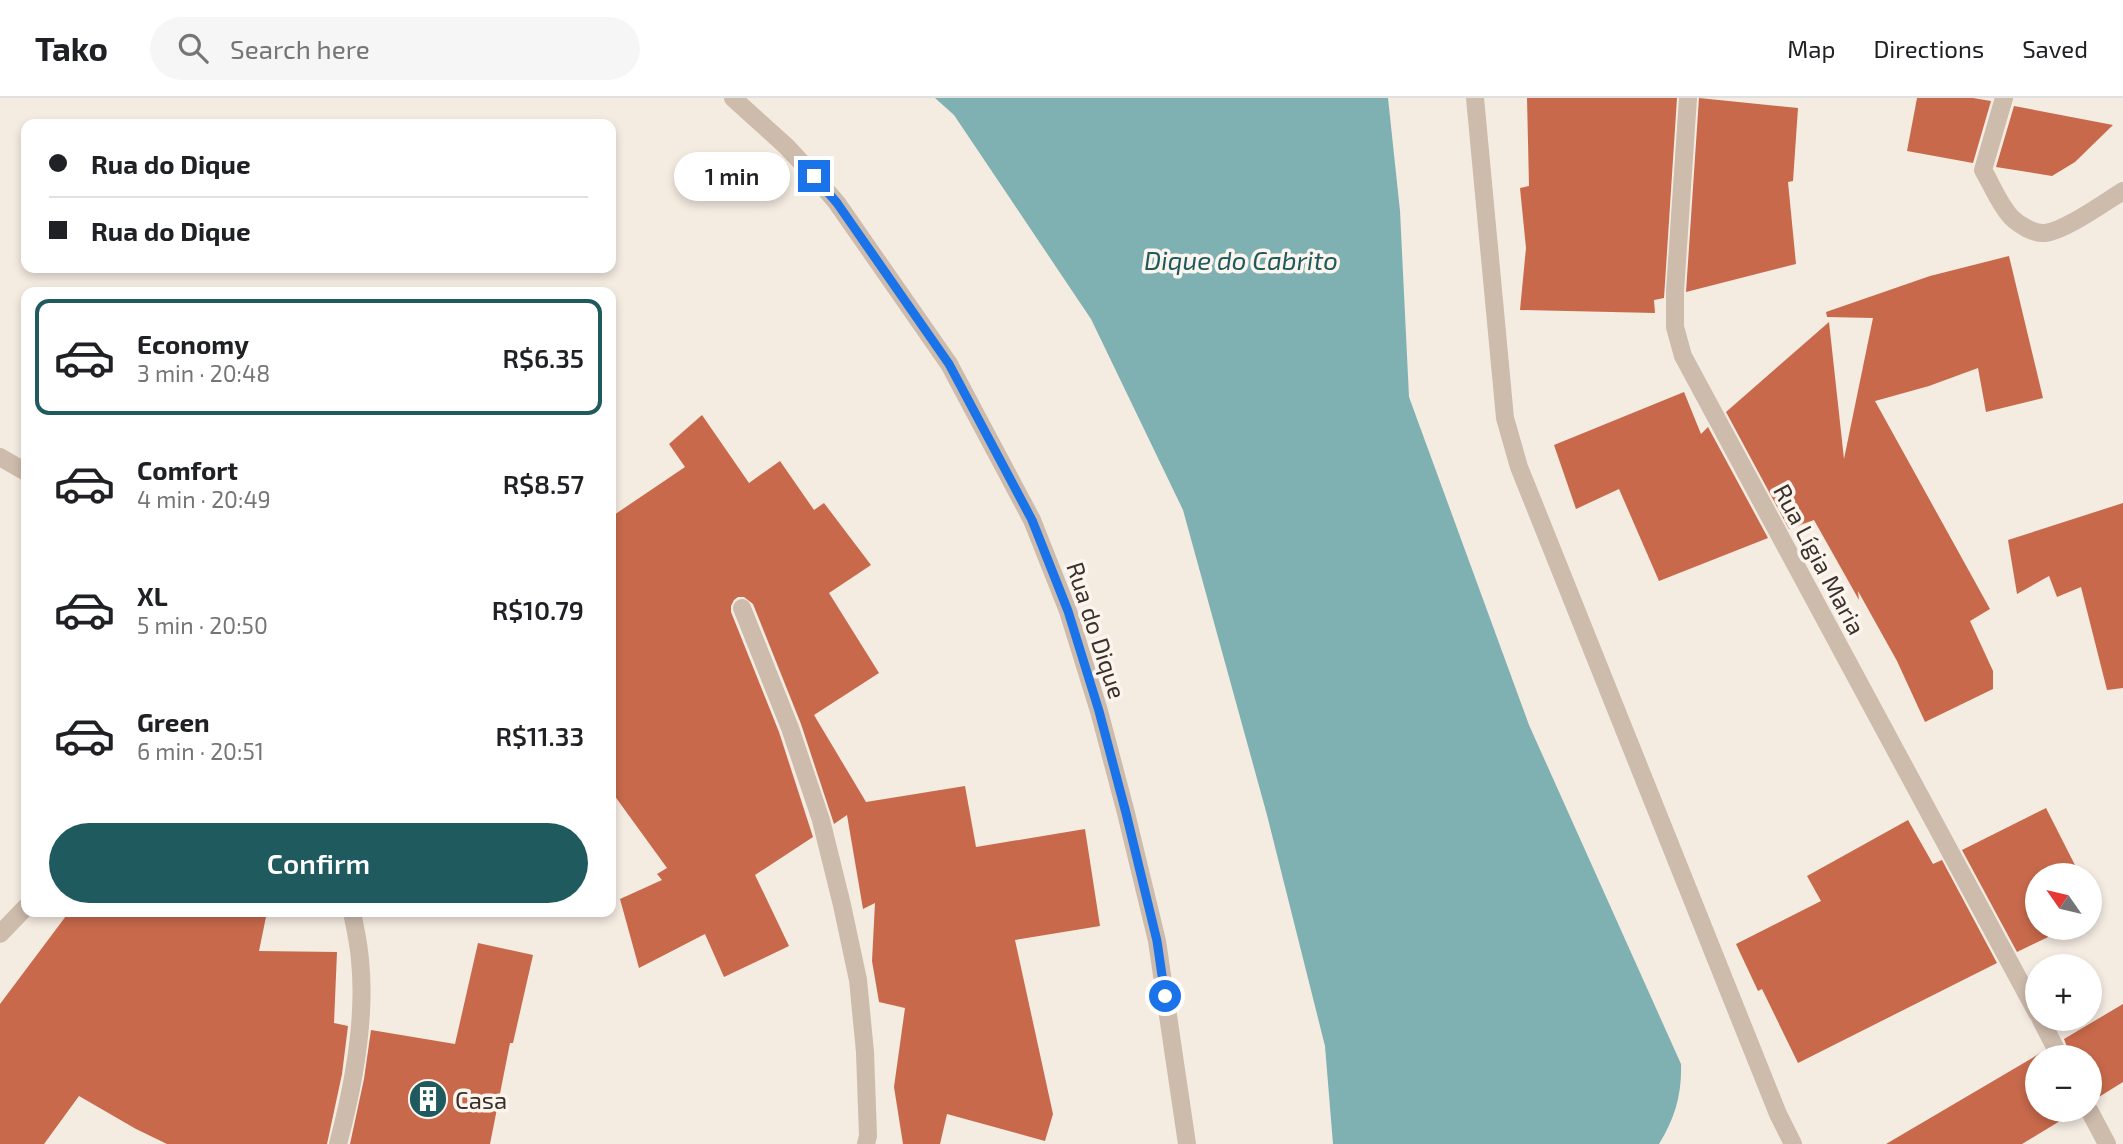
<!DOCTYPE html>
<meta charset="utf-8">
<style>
body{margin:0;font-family:"Exo 2",sans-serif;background:#f6f6f6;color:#202124;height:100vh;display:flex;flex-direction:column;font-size:26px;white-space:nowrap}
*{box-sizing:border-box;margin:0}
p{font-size:23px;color:#757577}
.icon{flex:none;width:38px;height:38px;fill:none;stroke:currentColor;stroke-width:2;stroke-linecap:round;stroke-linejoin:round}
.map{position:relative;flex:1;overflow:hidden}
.drawer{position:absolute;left:21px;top:189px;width:595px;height:630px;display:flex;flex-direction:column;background:#fff;border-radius:14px;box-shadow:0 4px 10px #0003}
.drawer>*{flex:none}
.hud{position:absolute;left:21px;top:21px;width:595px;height:154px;border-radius:14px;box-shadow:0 4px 10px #0003;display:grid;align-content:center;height:154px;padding:0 28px;background:#fff}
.needle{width:46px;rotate:304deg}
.fabs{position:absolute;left:2025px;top:765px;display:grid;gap:14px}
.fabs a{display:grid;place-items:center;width:77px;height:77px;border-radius:50%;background:#fff;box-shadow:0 4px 10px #0003;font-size:35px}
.end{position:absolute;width:32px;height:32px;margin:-16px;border:9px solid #1a73e8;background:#fff;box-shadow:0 0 0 4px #fff}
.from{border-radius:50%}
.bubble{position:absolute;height:49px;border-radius:24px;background:#fff;box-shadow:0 4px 10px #0003;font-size:23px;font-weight:600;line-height:49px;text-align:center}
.hud b{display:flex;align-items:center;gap:24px;height:66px;font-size:26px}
.hud b+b{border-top:2px solid #e0e0e0}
.hud i{width:18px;height:18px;background:#202124}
ul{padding:12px 0 0;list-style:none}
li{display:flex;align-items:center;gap:21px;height:116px;margin:0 14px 10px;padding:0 14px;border:4px solid transparent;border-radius:14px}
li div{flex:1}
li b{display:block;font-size:26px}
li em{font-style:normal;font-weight:600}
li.current{border-color:#1f5a5e}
li>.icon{width:63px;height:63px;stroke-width:1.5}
.primary-button{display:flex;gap:14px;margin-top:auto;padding:14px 28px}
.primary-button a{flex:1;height:80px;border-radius:42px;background:#1f5a5e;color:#fff;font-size:28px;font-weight:600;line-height:80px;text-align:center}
header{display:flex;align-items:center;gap:42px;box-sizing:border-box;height:98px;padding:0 35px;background:#fff;border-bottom:2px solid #e0e0e0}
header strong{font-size:33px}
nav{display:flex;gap:38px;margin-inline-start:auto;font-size:24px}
.search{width:490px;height:63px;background:#f6f6f6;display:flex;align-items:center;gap:18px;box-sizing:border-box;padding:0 24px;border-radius:38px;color:#757577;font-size:26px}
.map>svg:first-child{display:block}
</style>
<header>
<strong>Tako</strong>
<div class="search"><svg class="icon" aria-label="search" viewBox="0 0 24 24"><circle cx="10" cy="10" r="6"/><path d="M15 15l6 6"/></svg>Search here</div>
<nav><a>Map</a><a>Directions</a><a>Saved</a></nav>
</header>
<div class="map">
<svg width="2123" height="1046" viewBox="0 0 2123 1046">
<rect width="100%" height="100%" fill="#f4ebe1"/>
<!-- water -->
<path fill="#7fb0b2" d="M 935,0 L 1388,0 L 1400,113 L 1409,299 L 1529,627 L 1681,966 C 1682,996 1675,1020 1659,1046 L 1333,1046 L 1325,948 L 1267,717 L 1183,412 L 1091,221 L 954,17 Z"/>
<!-- building -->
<path fill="#c8694b" d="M 1527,0 L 1677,0 L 1664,200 L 1654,202 L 1655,215 L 1520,212 L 1526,150 L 1520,90 L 1529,88 Z
M 1699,0 L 1798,10 L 1793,83 L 1788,84 L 1796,166 L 1686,194 Z
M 1917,0 L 1973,0 L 1991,3 L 1973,65 L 1907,53 Z
M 2014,8 L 2113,27 L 2075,64 L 2052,78 L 1996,69 Z
M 2009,158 L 2043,300 L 1986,314 L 1978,270 L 1929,288 L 1875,303 L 1990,511 L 1970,523 L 1993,573 L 1993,591 L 1925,624 L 1897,563 L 1858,493 L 1859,502 L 1814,422 L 1789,431 L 1726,314 L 1829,224 L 1844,361 L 1873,220 L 1827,219 L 1826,214 L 1930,178 Z
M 1684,294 L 1701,336 L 1708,329 L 1768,440 L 1659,483 L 1619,391 L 1576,411 L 1554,347 Z
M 702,317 L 749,385 L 780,363 L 814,412 L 824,405 L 871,467 L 829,495 L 879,575 L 814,617 L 866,704 L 965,688 L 976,749 L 1085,731 L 1100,828 L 1015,842 L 1053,1016 L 1045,1043 L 947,1016 L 940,1046 L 903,1046 L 894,989 L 905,910 L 879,904 L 872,863 L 875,805 L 863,811 L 847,717 L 834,726 L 801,626 L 753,506 L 744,499 L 738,499 L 734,502 L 731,508 L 731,514 L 779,634 L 813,739 L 755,777 L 789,848 L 724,879 L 705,836 L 639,870 L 620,801 L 662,782 L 657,776 L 667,770 L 614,697 L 615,696 L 611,690 L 611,419 L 685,369 L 669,346 Z
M 2123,405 L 2123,590 L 2107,592 L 2081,489 L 2057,499 L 2049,478 L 2017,496 L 2008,442 Z
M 2046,710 L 2080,777 L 2037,777 L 2037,830 L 2067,830 L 2017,854 L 1962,752 Z
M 1908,722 L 1933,766 L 1942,762 L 1997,865 L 1798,965 L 1762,891 L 1758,893 L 1736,846 L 1821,803 L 1807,778 Z
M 69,814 L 267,814 L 259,853 L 337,854 L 334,925 L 348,928 L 342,976 L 327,1046 L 167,1046 L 136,1031 L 79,998 L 44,1046 L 0,1046 L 0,906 Z
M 478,845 L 533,857 L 513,945 L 510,945 L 490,1046 L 350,1046 L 364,981 L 371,932 L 455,946 Z
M 2123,906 L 2123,984 L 2094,1002 L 2090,1001 L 2090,959 L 2071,959 L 2064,941 Z
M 2044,953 L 2047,959 L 2037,959 L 2037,1012 L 2078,1012 L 2022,1046 L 1886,1046 Z"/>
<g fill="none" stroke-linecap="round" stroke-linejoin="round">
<!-- service -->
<path stroke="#cdbbac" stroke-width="18" d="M 1475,0 L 1505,320 L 1519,369 L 1778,1016 L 1793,1046"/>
<!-- minor -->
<path stroke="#cdbbac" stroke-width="18" d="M 1688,0 L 1675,193 L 1675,229 L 1683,258 L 2037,915
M 2004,0 L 1983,72 C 1992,87 1999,106 2011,119 C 2019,127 2034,136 2045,135 C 2065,133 2105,104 2123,93
M 0,359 L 26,374
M 742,510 L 790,630 L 821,722 L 842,807 L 858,882 L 865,954 L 868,1038 L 866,1046
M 0,836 L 26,809
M 2040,920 L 2060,959
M 2089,1012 L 2107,1046
M 338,1046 C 353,990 366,920 360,862 C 359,846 355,830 352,814"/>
<!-- tertiary -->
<path stroke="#cdbbac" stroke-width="18" d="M 733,0 L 787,49 L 814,78 L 837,105 L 949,266 L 1032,422 L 1068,513 L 1099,613 L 1126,715 L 1157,843 L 1187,1046"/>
</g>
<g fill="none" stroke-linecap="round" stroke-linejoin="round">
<!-- route -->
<path stroke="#1a73e8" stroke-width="9" d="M 814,78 L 837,105 L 949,266 L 1032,422 L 1068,513 L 1099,613 L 1126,715 L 1157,843 L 1165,898"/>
</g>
<!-- icons -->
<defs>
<g id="building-disc" transform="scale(2.0125)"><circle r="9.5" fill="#1f5a5e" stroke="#fbf5ee"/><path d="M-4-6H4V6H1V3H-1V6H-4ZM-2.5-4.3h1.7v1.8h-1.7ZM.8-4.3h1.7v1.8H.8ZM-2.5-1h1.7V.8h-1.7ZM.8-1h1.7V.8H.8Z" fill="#fff"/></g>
</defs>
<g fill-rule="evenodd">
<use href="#building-disc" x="428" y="1001"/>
</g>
<g text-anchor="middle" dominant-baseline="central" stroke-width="7" stroke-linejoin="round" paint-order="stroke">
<!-- street labels -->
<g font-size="24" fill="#3b302b" stroke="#fbf5ee">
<text transform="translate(1820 461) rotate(62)">Rua Lígia Maria</text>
<text transform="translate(1097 532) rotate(72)">Rua do Dique</text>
</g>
<!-- poi labels -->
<g font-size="24" fill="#3b302b" stroke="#fbf5ee" text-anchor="start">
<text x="455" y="1001">Casa</text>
</g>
<!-- water labels -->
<g font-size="26" font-style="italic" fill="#1f5a5e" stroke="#fbf5ee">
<text x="1241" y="161">Dique do Cabrito</text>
</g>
</g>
</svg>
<div class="fabs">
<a><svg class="needle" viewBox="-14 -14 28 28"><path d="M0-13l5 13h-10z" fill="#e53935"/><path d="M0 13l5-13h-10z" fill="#757577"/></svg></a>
<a>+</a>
<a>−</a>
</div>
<i class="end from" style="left:1165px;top:898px"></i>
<i class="end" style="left:814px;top:78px"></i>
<div class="bubble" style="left:674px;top:54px;width:116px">1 min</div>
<div class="hud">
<b><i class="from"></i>Rua do Dique</b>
<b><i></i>Rua do Dique</b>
</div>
<section class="drawer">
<ul>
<li class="current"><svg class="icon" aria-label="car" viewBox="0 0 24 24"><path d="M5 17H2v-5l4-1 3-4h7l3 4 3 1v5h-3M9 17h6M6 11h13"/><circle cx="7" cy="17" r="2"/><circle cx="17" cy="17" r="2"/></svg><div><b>Economy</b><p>3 min · 20:48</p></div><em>R$6.35</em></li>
<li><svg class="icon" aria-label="car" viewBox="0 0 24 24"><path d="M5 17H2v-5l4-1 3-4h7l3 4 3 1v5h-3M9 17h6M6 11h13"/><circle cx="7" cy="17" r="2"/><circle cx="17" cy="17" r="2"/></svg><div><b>Comfort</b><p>4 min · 20:49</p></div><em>R$8.57</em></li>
<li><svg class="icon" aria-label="car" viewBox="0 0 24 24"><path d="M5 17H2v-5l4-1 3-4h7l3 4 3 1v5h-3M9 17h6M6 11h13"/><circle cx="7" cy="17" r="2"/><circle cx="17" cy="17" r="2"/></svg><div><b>XL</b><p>5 min · 20:50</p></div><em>R$10.79</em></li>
<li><svg class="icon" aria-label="car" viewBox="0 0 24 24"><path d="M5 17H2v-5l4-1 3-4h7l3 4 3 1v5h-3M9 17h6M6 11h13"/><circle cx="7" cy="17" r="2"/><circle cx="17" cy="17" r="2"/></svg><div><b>Green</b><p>6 min · 20:51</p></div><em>R$11.33</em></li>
</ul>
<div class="primary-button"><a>Confirm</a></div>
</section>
</div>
